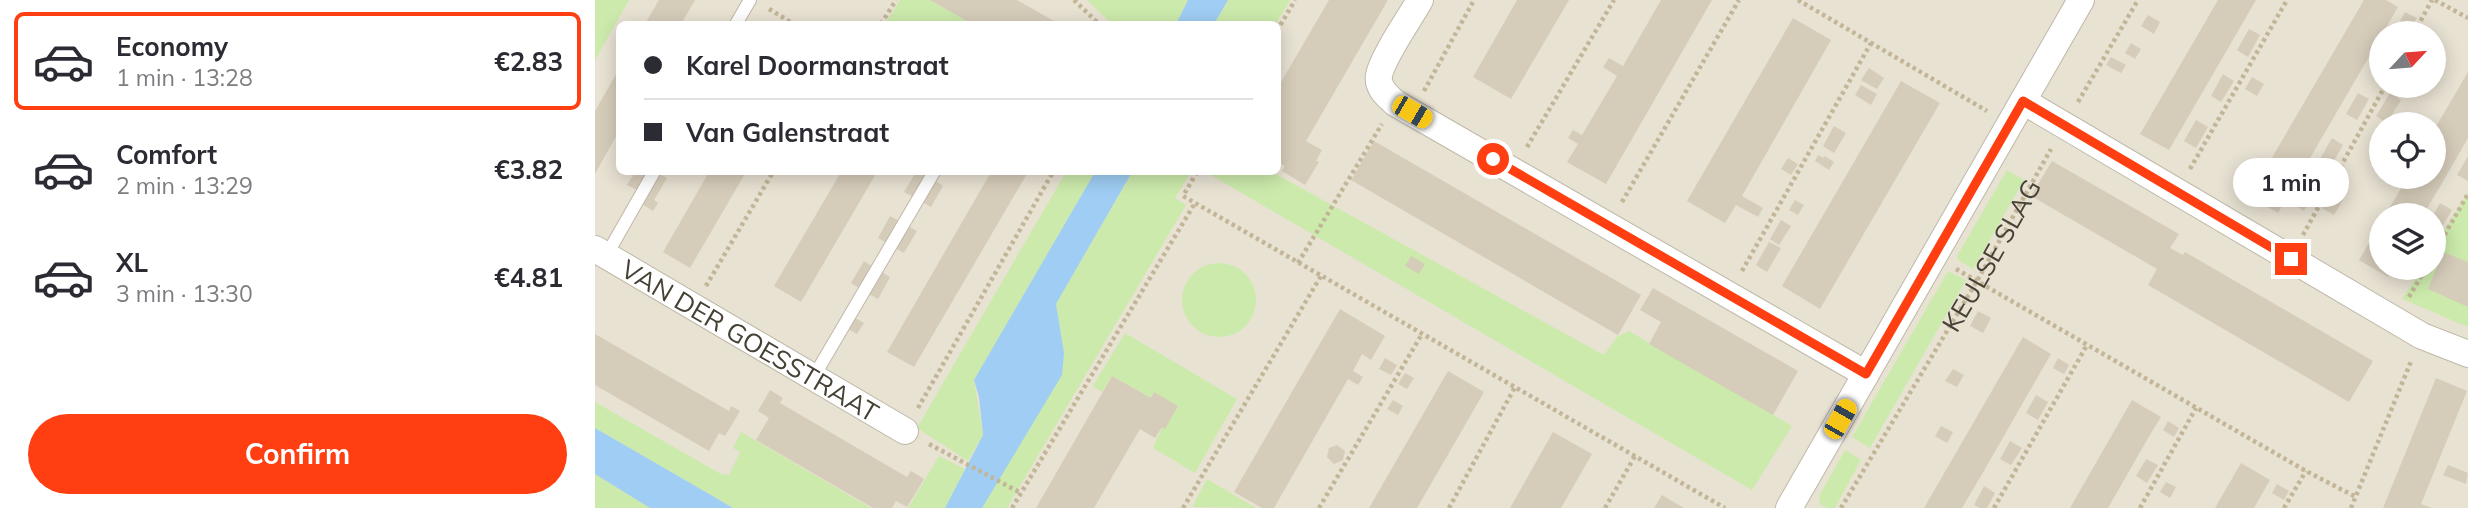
<!DOCTYPE html>
<meta charset="utf-8">
<style>
body{margin:0;font-family:Mulish,sans-serif;background:#f7f7f7;color:#2b2b33;height:100vh;display:flex;flex-direction:column;font-size:26px;white-space:nowrap}
*{box-sizing:border-box;margin:0}
p{font-size:23px;color:#7c7c81}
.icon{flex:none;width:38px;height:38px;fill:none;stroke:currentColor;stroke-width:2;stroke-linecap:round;stroke-linejoin:round}
.map{position:relative;flex:1;overflow:hidden}
.details{display:flex;flex-direction:column;background:#fff;width:595px}
.details>*{flex:none}
.hud{position:absolute;left:21px;top:21px;width:665px;height:154px;border-radius:10px;box-shadow:0 4px 18px #0003;display:grid;align-content:center;height:154px;padding:0 28px;background:#fff}
.needle{width:46px;rotate:64deg}
.controls{position:absolute;left:1774px;top:21px;display:grid;gap:14px}
.controls a{display:grid;place-items:center;width:77px;height:77px;border-radius:50%;background:#fff;box-shadow:0 4px 18px #0003;font-size:35px}
.end{position:absolute;width:32px;height:32px;margin:-16px;border:9px solid #ff3e11;background:#fff;box-shadow:0 0 0 4px #fff}
.from{border-radius:50%}
.bubble{position:absolute;height:49px;border-radius:24px;background:#fff;box-shadow:0 4px 18px #0003;font-size:23px;font-weight:700;line-height:49px;text-align:center}
.car{position:absolute;width:21px;height:42px;margin:-21px -10px;border-radius:9px;box-shadow:0 0 5px 2px #0007;background:linear-gradient(#f5c518 24%,#345 0 40%,#f5c518 0 76%,#345 0 86%,#f5c518 0)}
.hud b{display:flex;align-items:center;gap:24px;height:66px;font-size:26px}
.hud b+b{border-top:2px solid #e1e1e2}
.hud i{width:18px;height:18px;background:#2b2b33}
ul{padding:12px 0 0;list-style:none}
li{display:flex;align-items:center;gap:21px;height:98px;margin:0 14px 10px;padding:0 14px;border:4px solid transparent;border-radius:10px}
li div{flex:1}
li b{display:block;font-size:26px}
li em{font-style:normal;font-weight:700}
li.current{border-color:#ff3e11}
li>.icon{width:63px;height:63px;stroke-width:1.5}
.primary-button{display:flex;gap:14px;margin-top:auto;padding:14px 28px}
.primary-button a{flex:1;height:80px;border-radius:42px;background:#ff3e11;color:#fff;font-size:28px;font-weight:700;line-height:80px;text-align:center}
main{display:flex;flex:1;min-height:0}
.map>svg:first-child{display:block}
</style>
<main>
<section class="details">
<ul>
<li class="current"><svg class="icon" aria-label="car" viewBox="0 0 24 24"><path d="M5 17H2v-5l4-1 3-4h7l3 4 3 1v5h-3M9 17h6M6 11h13"/><circle cx="7" cy="17" r="2"/><circle cx="17" cy="17" r="2"/></svg><div><b>Economy</b><p>1 min · 13:28</p></div><em>€2.83</em></li>
<li><svg class="icon" aria-label="car" viewBox="0 0 24 24"><path d="M5 17H2v-5l4-1 3-4h7l3 4 3 1v5h-3M9 17h6M6 11h13"/><circle cx="7" cy="17" r="2"/><circle cx="17" cy="17" r="2"/></svg><div><b>Comfort</b><p>2 min · 13:29</p></div><em>€3.82</em></li>
<li><svg class="icon" aria-label="car" viewBox="0 0 24 24"><path d="M5 17H2v-5l4-1 3-4h7l3 4 3 1v5h-3M9 17h6M6 11h13"/><circle cx="7" cy="17" r="2"/><circle cx="17" cy="17" r="2"/></svg><div><b>XL</b><p>3 min · 13:30</p></div><em>€4.81</em></li>
</ul>
<div class="primary-button"><a>Confirm</a></div>
</section>
<div class="map">
<svg width="1873" height="508" viewBox="0 0 1873 508">
<rect width="100%" height="100%" fill="#f3f0e5"/>
<!-- residential -->
<path fill="#e8e2d3" fill-rule="evenodd" d="M 0,0 L 1873,0 L 1873,508 L 0,508 ZM 24,24 L 682,24 L 682,172 L 24,172 ZM 1787,33 L 1839,33 L 1839,86 L 1787,86 ZM 1787,124 L 1839,124 L 1839,177 L 1787,177 ZM 1787,215 L 1839,215 L 1839,268 L 1787,268 Z"/>
<!-- green -->
<path fill="#cceaac" d="M 0,0 L 34,0 L 0,60 Z
M 305,0 L 335,0 L 377,24 L 290,24 Z
M 492,0 L 593,0 L 581,24 L 517,24 Z
M 633,0 L 695,0 L 681,24 L 619,24 Z
M 1412,170 L 1429,180 L 1378,269 L 1363,260 L 1362,256 Z
M 471,172 L 500,172 L 379,380 L 388,435 L 373,461 L 322,428 Z
M 537,172 L 596,172 L 580,198 L 591,205 L 412,508 L 387,508 L 469,353 L 461,304 Z
M 616,172 L 677,172 L 1009,355 L 1022,337 L 1034,331 L 1197,426 L 1157,490 L 614,174 Z
M 1873,193 L 1873,327 L 1807,299 L 1827,268 L 1839,268 L 1839,247 Z
M587 300a37 37 0 1 1 74 0a37 37 0 1 1-74 0Z
M 1355,272 L 1371,280 L 1275,448 L 1257,437 L 1352,273 Z
M 530,333 L 642,399 L 600,473 L 558,448 L 567,427 L 569,428 L 559,393 L 556,398 L 517,376 L 507,392 L 498,386 Z
M 0,402 L 126,474 L 134,475 L 145,452 L 138,448 L 146,432 L 276,508 L 138,508 L 0,428 Z
M 1250,450 L 1266,460 L 1240,508 L 1232,508 L 1225,504 L 1224,496 Z
M 344,456 L 370,469 L 350,508 L 313,508 Z
M 0,474 L 55,508 L 0,508 Z
M 612,479 L 661,508 L 597,507 Z"/>
<!-- water -->
<path fill="#9fcdf3" d="M 593,0 L 633,0 L 619,24 L 581,24 Z
M 500,172 L 537,172 L 461,304 L 469,353 L 467,375 L 387,508 L 350,508 L 388,435 L 384,397 L 379,380 Z
M 0,428 L 121,498 L 138,508 L 55,508 L 0,474 Z"/>
<!-- building -->
<path fill="#d6ccba" d="M 64,0 L 100,0 L 86,24 L 50,24 Z
M 335,0 L 422,0 L 464,24 L 377,24 Z
M 734,0 L 793,0 L 711,141 L 727,150 L 721,161 L 724,162 L 710,185 L 687,171 L 690,166 L 682,162 L 682,89 Z
M 922,0 L 974,0 L 916,99 L 878,77 Z
M 1066,0 L 1117,0 L 1011,184 L 972,162 L 983,144 L 973,138 L 978,130 L 987,135 L 1022,76 L 1008,67 L 1014,58 L 1028,66 Z
M 1623,0 L 1661,0 L 1574,150 L 1545,134 Z
M 1769,0 L 1791,0 L 1803,7 L 1683,213 L 1654,197 Z
M 1810,12 L 1822,18 L 1815,29 L 1804,23 Z
M 1553,15 L 1565,22 L 1559,34 L 1546,26 Z
M 1198,18 L 1236,40 L 1147,196 L 1168,208 L 1163,217 L 1141,205 L 1130,223 L 1092,201 Z
M 1654,29 L 1665,35 L 1653,57 L 1642,50 Z
M 1536,43 L 1546,49 L 1540,59 L 1530,53 Z
M 1516,57 L 1531,65 L 1526,73 L 1511,65 Z
M 1274,68 L 1289,78 L 1282,89 L 1266,80 Z
M 24,69 L 24,131 L 0,174 L 0,111 Z
M 1873,72 L 1873,138 L 1846,185 L 1828,215 L 1790,215 L 1813,177 L 1839,177 L 1839,130 Z
M 1628,74 L 1639,81 L 1626,102 L 1616,96 Z
M 1657,77 L 1669,84 L 1662,96 L 1650,89 Z
M 1306,81 L 1345,103 L 1225,309 L 1187,286 Z
M 1266,85 L 1282,94 L 1276,105 L 1260,95 Z
M 1763,93 L 1774,99 L 1762,120 L 1751,114 Z
M 1795,93 L 1806,100 L 1792,123 L 1781,116 Z
M 1601,120 L 1613,127 L 1601,148 L 1589,141 Z
M 1239,126 L 1251,133 L 1239,153 L 1228,146 Z
M 1737,138 L 1748,145 L 1736,166 L 1725,159 Z
M 779,141 L 1046,295 L 1023,335 L 756,180 Z
M 1223,155 L 1228,158 L 1230,156 L 1239,162 L 1234,170 L 1220,161 Z
M 1873,156 L 1873,181 L 1862,175 Z
M 1193,158 L 1203,164 L 1196,175 L 1186,169 Z
M 1457,161 L 1584,234 L 1575,248 L 1588,255 L 1590,252 L 1778,361 L 1754,402 L 1553,285 L 1562,269 L 1436,196 Z
M 40,172 L 55,172 L 44,191 L 32,185 Z
M 60,172 L 72,178 L 59,200 L 63,203 L 58,211 L 45,203 Z
M 114,172 L 151,172 L 95,268 L 68,252 Z
M 246,172 L 282,172 L 206,302 L 179,286 Z
M 321,172 L 333,177 L 320,198 L 309,192 Z
M 396,172 L 433,172 L 319,367 L 292,352 Z
M 338,179 L 348,186 L 336,207 L 325,201 Z
M 1711,184 L 1721,190 L 1709,211 L 1699,205 Z
M 1736,193 L 1748,200 L 1739,215 L 1727,208 Z
M 1200,200 L 1209,205 L 1203,215 L 1194,210 Z
M 1845,203 L 1857,210 L 1847,227 L 1839,223 L 1839,214 Z
M 295,216 L 306,222 L 294,244 L 283,238 Z
M 1186,220 L 1196,226 L 1184,245 L 1175,239 Z
M 1787,221 L 1787,268 L 1798,268 L 1793,277 L 1764,260 Z
M 311,225 L 322,231 L 309,253 L 298,247 Z
M 1174,242 L 1186,248 L 1172,272 L 1161,265 Z
M 1848,252 L 1873,262 L 1873,307 L 1833,289 Z
M 816,256 L 830,264 L 824,274 L 810,266 Z
M 269,261 L 280,268 L 267,290 L 256,283 Z
M 285,271 L 295,277 L 283,299 L 272,293 Z
M 1058,288 L 1203,371 L 1178,415 L 1054,344 L 1066,322 L 1045,310 Z
M 745,309 L 790,336 L 776,360 L 767,354 L 758,371 L 768,377 L 763,385 L 753,379 L 679,508 L 667,508 L 639,492 Z
M 1383,311 L 1396,318 L 1388,333 L 1375,326 Z
M 258,317 L 269,323 L 262,334 L 251,328 Z
M 0,334 L 134,411 L 136,406 L 145,411 L 130,436 L 124,433 L 114,451 L 0,385 Z
M 1428,337 L 1456,354 L 1390,469 L 1367,508 L 1329,508 Z
M 790,358 L 802,365 L 796,375 L 784,369 Z
M 1463,358 L 1474,365 L 1469,374 L 1458,368 Z
M 1358,369 L 1369,375 L 1362,387 L 1350,381 Z
M 853,371 L 889,392 L 862,439 L 822,508 L 774,508 Z
M 810,373 L 819,378 L 812,389 L 803,384 Z
M 517,376 L 556,398 L 559,392 L 583,406 L 570,429 L 567,427 L 560,438 L 545,429 L 499,508 L 441,508 Z
M 1841,378 L 1872,391 L 1826,504 L 1837,508 L 1788,508 Z
M 175,390 L 188,398 L 185,403 L 312,477 L 316,471 L 329,479 L 312,507 L 301,501 L 297,508 L 278,508 L 161,440 L 174,418 L 163,411 Z
M 1441,395 L 1453,402 L 1443,420 L 1431,413 Z
M 798,400 L 808,406 L 803,415 L 792,409 Z
M 1537,400 L 1566,417 L 1552,440 L 1513,508 L 1475,508 Z
M 1573,421 L 1584,428 L 1579,437 L 1568,430 Z
M 1346,426 L 1358,432 L 1352,443 L 1340,436 Z
M 958,432 L 997,454 L 966,508 L 915,508 Z
M 1415,441 L 1427,448 L 1416,465 L 1405,459 Z
M 742,445 L 750,451 L 748,460 L 739,464 L 732,457 L 734,448 Z
M 1551,459 L 1563,465 L 1552,483 L 1541,476 Z
M 1646,463 L 1675,480 L 1659,508 L 1620,508 Z
M 1853,465 L 1873,473 L 1871,484 L 1848,475 Z
M 1571,482 L 1581,487 L 1575,498 L 1565,492 Z
M 1682,484 L 1694,491 L 1689,500 L 1677,493 Z
M 1389,486 L 1400,493 L 1392,508 L 1385,508 L 1379,505 Z
M 1067,495 L 1089,508 L 1059,508 Z"/>
<g fill="none" stroke-linecap="round" stroke-linejoin="round">
<!-- lane casing -->
<g stroke="#bfb8a8" stroke-width="14">
<path id="lane" d="M 141,24 L 155,0
M 11,256 L 59,172
M 218,378 L 339,172"/>
</g>
<!-- street casing -->
<g stroke="#bfb8a8" stroke-width="28">
<g id="street">
<path d="M 825,0 C 815,18 788,56 784,75 C 782,87 791,95 800,103 L 1271,374"/>
<path d="M 1428,101 L 1827,336 L 1873,354"/>
<path id="s2" d="M 0,249 L 310,431"/>
<path d="M 1194,508 L 1486,0"/>
</g>
</g>
<!-- path -->
<g stroke="#c2b598" stroke-width="4.5" stroke-dasharray="3.5 3.5" stroke-linecap="butt">
<path d="M 479,0 L 504,24"/>
<path d="M 1203,0 L 1392,111"/>
<path d="M 1840,0 L 1873,18"/>
<path d="M 174,9 L 199,24"/>
<path d="M 286,24 L 301,0"/>
<path d="M 682,31 L 700,0"/>
<path d="M 1819,33 L 1837,0"/>
<path d="M 829,91 L 879,0"/>
<path d="M 1483,102 L 1543,0"/>
<path d="M 932,147 L 1019,0"/>
<path d="M 1595,169 L 1692,0"/>
<path d="M 602,172 L 588,196 L 1130,508"/>
<path d="M 1027,202 L 1144,0"/>
<path d="M 1708,235 L 1790,86"/>
<path d="M 1839,253 L 1873,194"/>
<path d="M 703,263 L 787,124"/>
<path d="M 1361,269 L 1711,471 L 1761,497"/>
<path d="M 1147,271 L 1276,43"/>
<path d="M 111,286 L 178,172"/>
<path d="M 1814,297 L 1831,268"/>
<path d="M 323,408 L 458,172"/>
<path d="M 334,444 L 426,493"/>
<path d="M 417,508 L 600,203"/>
<path d="M 588,508 L 726,276"/>
<path d="M 724,508 L 827,334"/>
<path d="M 854,508 L 920,387"/>
<path d="M 1010,508 L 1040,456"/>
<path id="s1" d="M 1246,508 L 1382,281 L 1456,149"/>
<path d="M 1399,508 L 1492,345"/>
<path d="M 1545,508 L 1601,408"/>
<path d="M 1689,508 L 1711,471"/>
<path d="M 1756,508 L 1817,359"/>
</g>
<!-- lane -->
<use href="#lane" stroke="#fff" stroke-width="12"/>
<!-- street -->
<use href="#street" stroke="#fff" stroke-width="26"/>
</g>
<g fill="none" stroke-linecap="round" stroke-linejoin="round">
<!-- route -->
<path stroke="#ff3e11" stroke-width="9" d="M 898,159 L 1271,374 L 1428,101 L 1696,259"/>
</g>
<g text-anchor="middle" dominant-baseline="central" stroke-width="5" stroke-linejoin="round" paint-order="stroke">
<!-- street labels -->
<g font-size="26" fill="#464035" stroke="#fff">
<text stroke="none"><textPath href="#s1" startOffset="294">KEULSE SLAG</textPath></text>
<text stroke="none"><textPath href="#s2" startOffset="180">VAN DER GOESSTRAAT</textPath></text>
</g>
</g>
</svg>
<div class="controls">
<a><svg class="needle" viewBox="-14 -14 28 28"><path d="M0-13l5 13h-10z" fill="#e53935"/><path d="M0 13l5-13h-10z" fill="#7c7c81"/></svg></a>
<a><svg class="icon" aria-label="locate" viewBox="0 0 24 24"><circle cx="12" cy="12" r="6"/><path d="M12 2v4M12 18v4M2 12h4M18 12h4"/></svg></a>
<a><svg class="icon" aria-label="layers" viewBox="0 0 24 24"><path d="M12 4l9 5-9 5-9-5zM3 14l9 5 9-5"/></svg></a>
</div>
<i class="end from" style="left:898px;top:159px"></i>
<i class="end" style="left:1696px;top:259px"></i>
<div class="bubble" style="left:1638px;top:158px;width:116px">1 min</div>
<i class="car" style="left:817px;top:112px;rotate:120deg"></i>
<i class="car" style="left:1245px;top:419px;rotate:30deg"></i>
<div class="hud">
<b><i class="from"></i>Karel Doormanstraat</b>
<b><i></i>Van Galenstraat</b>
</div>
</div>
</main>
